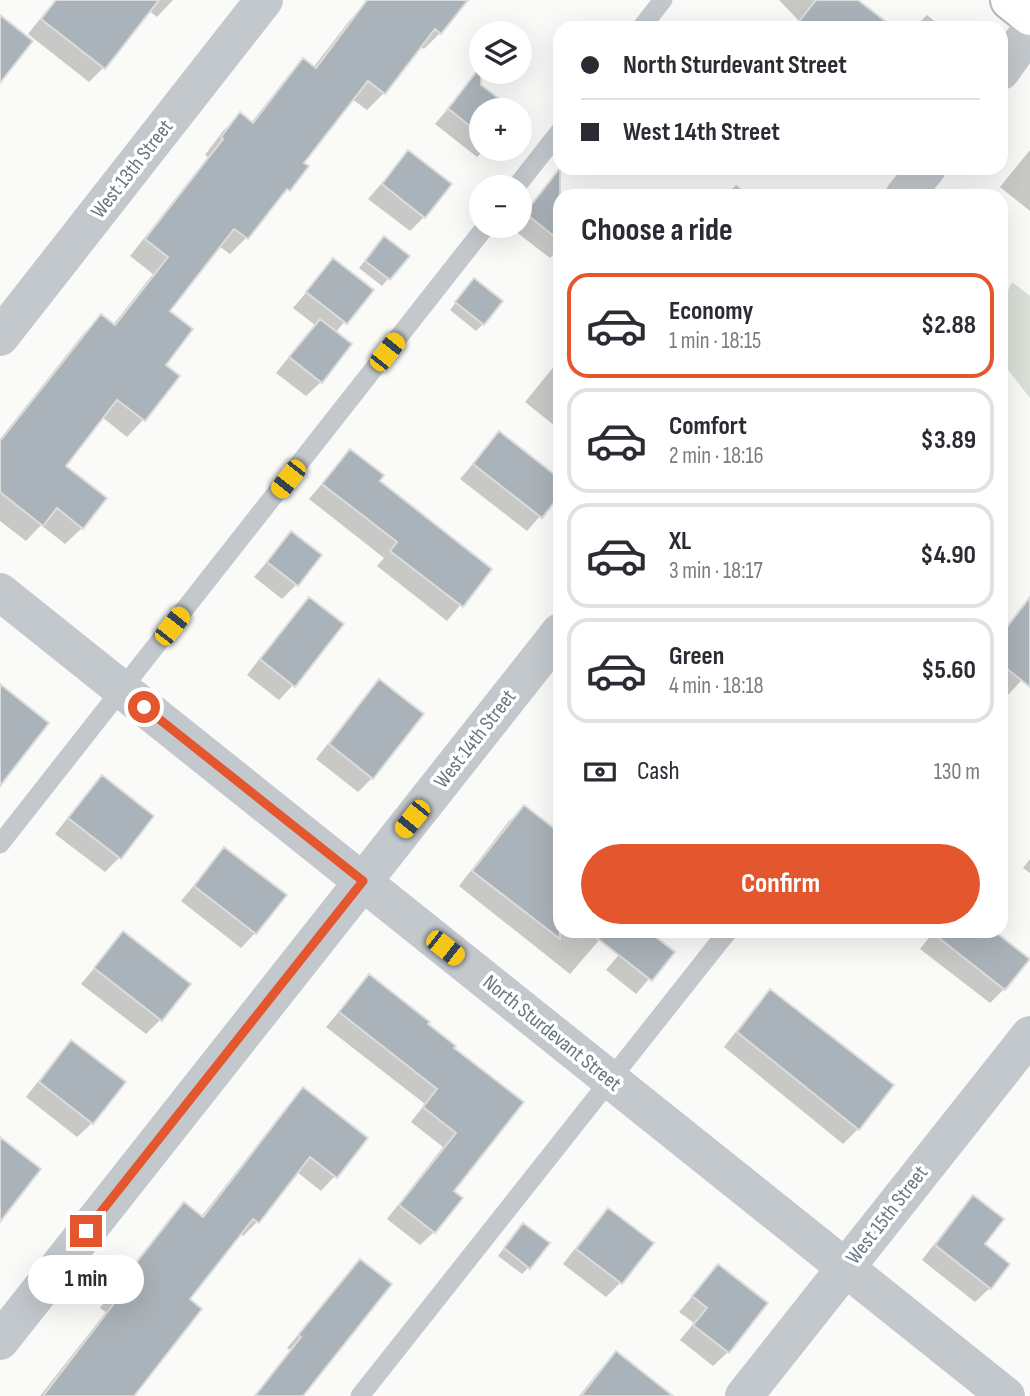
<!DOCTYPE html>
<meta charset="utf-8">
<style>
body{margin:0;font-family:"Sofia Sans Condensed",sans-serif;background:#f7f7f7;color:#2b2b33;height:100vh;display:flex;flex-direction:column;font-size:26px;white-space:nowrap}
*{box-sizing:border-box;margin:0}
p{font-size:23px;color:#7c7c81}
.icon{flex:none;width:38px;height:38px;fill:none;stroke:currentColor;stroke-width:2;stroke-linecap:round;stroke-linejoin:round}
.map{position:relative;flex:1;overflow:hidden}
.panel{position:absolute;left:553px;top:189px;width:455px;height:749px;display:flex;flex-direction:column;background:#fff;border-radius:21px;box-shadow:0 7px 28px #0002}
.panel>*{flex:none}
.top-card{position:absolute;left:553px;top:21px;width:455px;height:154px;border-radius:21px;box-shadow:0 7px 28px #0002;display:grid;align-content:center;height:154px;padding:0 28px;background:#fff}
.tools{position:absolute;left:469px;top:21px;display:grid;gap:14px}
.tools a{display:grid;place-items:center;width:63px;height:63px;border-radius:50%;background:#fff;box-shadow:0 7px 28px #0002;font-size:35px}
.end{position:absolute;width:32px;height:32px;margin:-16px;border:9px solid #e4572e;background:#fff;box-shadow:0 0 0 4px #fff}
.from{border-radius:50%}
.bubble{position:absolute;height:49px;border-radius:24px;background:#fff;box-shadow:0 7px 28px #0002;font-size:23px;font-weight:700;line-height:49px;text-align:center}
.car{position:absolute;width:21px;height:42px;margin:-21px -10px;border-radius:9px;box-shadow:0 0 5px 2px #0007;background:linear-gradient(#f5c518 24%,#345 0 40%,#f5c518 0 76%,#345 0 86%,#f5c518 0)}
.top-card b{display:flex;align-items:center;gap:24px;height:66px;font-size:26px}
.top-card b+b{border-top:2px solid #e1e1e2}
.top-card i{width:18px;height:18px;background:#2b2b33}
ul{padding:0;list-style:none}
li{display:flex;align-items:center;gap:21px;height:105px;margin:0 14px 10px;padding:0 14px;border:4px solid #e1e1e2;border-radius:21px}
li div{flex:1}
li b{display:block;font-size:26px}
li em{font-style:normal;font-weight:700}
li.on{border-color:#e4572e}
li>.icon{width:63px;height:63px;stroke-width:1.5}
h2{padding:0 28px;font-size:32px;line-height:84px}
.pay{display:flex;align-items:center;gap:18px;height:77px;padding:0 28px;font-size:26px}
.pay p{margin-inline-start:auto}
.action{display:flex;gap:14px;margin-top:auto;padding:14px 28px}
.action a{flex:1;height:80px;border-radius:42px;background:#e4572e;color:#fff;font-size:28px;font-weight:700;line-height:80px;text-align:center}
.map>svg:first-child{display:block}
</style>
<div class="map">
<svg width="1030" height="1396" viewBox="0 0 1030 1396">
<rect width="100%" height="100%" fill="#fafaf8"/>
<!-- green -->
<path fill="#dadfd7" d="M 1012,282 L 1030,296 L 1030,398 L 1001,361 L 1001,305 Z"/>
<!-- shadow -->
<path fill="#0003" d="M 55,0 L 173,0 L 157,17 L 148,10 L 104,67 L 89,82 L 28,34 Z
M 374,0 L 465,0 L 440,33 L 424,49 L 419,46 L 384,93 L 367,110 L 352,99 L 302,163 L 307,167 L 288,190 L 271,206 L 246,238 L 230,254 L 219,246 L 168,312 L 164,365 L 178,376 L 143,420 L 127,437 L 102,417 L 63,466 L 82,528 L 65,544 L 41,525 L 26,541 L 0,521 L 0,439 L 84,333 L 101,316 L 113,325 L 153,274 L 130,256 L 208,157 L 205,155 L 223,131 L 240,115 L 251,123 L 287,77 L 303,61 L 313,68 L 350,20 L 366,3 Z
M 779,0 L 855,0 L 891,28 L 793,28 L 799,21 Z
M 927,15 L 943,28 L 914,28 Z
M 472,80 L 511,110 L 481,110 L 481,149 L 485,149 L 477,157 L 435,124 Z
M 1030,150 L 1030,211 L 1000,187 Z
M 409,152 L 424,217 L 410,231 L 368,199 Z
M 736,185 L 750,196 L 725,196 Z
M 546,188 L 560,199 L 560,248 L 550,258 L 511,228 L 514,226 L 520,226 L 520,218 Z
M 377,245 L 407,256 L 382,286 L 359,268 Z
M 333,261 L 371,290 L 335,333 L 321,382 L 306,396 L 276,373 L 315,325 L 293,308 Z
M 467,288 L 483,324 L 476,331 L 450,310 Z
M 560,359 L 560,430 L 525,402 Z
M 499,433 L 560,481 L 560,493 L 527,531 L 460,479 Z
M 350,451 L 377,481 L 490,569 L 447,621 L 377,566 L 384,558 L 309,499 Z
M 291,534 L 297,584 L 282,599 L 254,577 Z
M 1030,597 L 1030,671 L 1008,695 L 1001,690 L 1001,633 Z
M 309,599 L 293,685 L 279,700 L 247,675 L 295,614 Z
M 379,682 L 372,778 L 358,792 L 316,759 L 365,696 Z
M 102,778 L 152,817 L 119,858 L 105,872 L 55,834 L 88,792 Z
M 524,807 L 560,881 L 560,931 L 607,931 L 570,974 L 459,886 L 509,821 Z
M 224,849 L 255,933 L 241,948 L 181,901 Z
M 1030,859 L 1030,873 L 1023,868 Z
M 639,931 L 645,931 L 672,952 L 636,994 L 606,970 Z
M 934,931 L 991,931 L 1004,989 L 990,1003 L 920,949 Z
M 124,933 L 160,1020 L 146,1034 L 81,984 Z
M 369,976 L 452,1048 L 521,1102 L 452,1191 L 434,1232 L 420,1245 L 387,1219 L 443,1147 L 411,1122 L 425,1104 L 326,1027 Z
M 770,992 L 892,1086 L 858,1129 L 843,1144 L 724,1047 L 756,1006 Z
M 72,1043 L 123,1083 L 92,1123 L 77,1137 L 26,1097 L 57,1057 Z
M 303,1089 L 335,1176 L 321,1191 L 297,1172 L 257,1222 L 243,1236 L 239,1233 L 188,1299 L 133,1396 L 40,1396 L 106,1312 L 100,1308 L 170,1218 L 184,1204 L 201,1217 L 289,1104 Z
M 974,1198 L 990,1288 L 975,1302 L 922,1260 L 959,1212 Z
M 609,1210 L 651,1243 L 620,1283 L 606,1297 L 563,1264 L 594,1224 Z
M 517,1232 L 529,1267 L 522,1274 L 498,1256 Z
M 361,1261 L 301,1396 L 254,1396 L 290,1350 L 287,1348 Z
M 718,1266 L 728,1352 L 713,1366 L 680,1340 L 694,1323 L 679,1312 Z
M 616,1354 L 640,1396 L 579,1396 L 598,1372 Z"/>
<!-- building -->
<path fill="#aab3b9" stroke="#dcdcda" stroke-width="2" d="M 56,0 L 159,0 L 105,69 L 41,19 Z
M 367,0 L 468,0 L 441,34 L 435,29 L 385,94 L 368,81 L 304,163 L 309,166 L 290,191 L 287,189 L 248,239 L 234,229 L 170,311 L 193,329 L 166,365 L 180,376 L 145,421 L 117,400 L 66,466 L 107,498 L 83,529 L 57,508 L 43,526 L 0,492 L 0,441 L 101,314 L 115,325 L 168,257 L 145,239 L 223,139 L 221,137 L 240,112 L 253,123 L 303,58 L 316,68 Z
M 816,0 L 858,0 L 894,28 L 794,28 Z
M 0,15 L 33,41 L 0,83 Z
M 481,66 L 481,85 L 514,110 L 481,110 L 481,135 L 450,110 L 447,110 Z
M 408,150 L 452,184 L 425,218 L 382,184 Z
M 560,168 L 560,241 L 525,213 Z
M 384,236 L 410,256 L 390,280 L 365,261 Z
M 333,258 L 374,290 L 347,324 L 306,292 Z
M 474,278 L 503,301 L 484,325 L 455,302 Z
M 320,319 L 352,344 L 322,383 L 289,357 Z
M 499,431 L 560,479 L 560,495 L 542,518 L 473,464 Z
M 350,449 L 384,475 L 380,481 L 492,569 L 463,607 L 390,551 L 397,542 L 322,484 Z
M 291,531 L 322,555 L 298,586 L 267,562 Z
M 309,597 L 344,624 L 295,687 L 260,659 Z
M 1030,597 L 1030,687 L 1001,664 L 1001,635 Z
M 379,679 L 424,714 L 373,779 L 329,744 Z
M 0,684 L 49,723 L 0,786 Z
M 102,775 L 154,816 L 121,859 L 68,818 Z
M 524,805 L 560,833 L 560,939 L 472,871 Z
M 224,847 L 287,895 L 256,934 L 194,886 Z
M 123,931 L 191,984 L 162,1021 L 94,968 Z
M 588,931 L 648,931 L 675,952 L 652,981 Z
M 930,931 L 994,931 L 1030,959 L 1005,990 Z
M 369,974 L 430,1022 L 428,1024 L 456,1046 L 454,1048 L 524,1102 L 454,1191 L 463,1198 L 435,1233 L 399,1205 L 456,1133 L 423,1107 L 437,1089 L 339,1012 Z
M 770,989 L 894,1085 L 859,1130 L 737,1032 Z
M 71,1040 L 126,1082 L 93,1124 L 39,1082 Z
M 303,1087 L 368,1138 L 337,1178 L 310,1157 L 259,1223 L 253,1219 L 190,1299 L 202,1309 L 134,1396 L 43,1396 L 119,1297 L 113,1292 L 184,1202 L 203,1217 Z
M 0,1137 L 41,1169 L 0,1222 Z
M 973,1195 L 1004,1219 L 985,1244 L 1010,1264 L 991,1289 L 935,1245 Z
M 608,1208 L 654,1243 L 622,1284 L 576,1249 Z
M 523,1223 L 550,1243 L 530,1269 L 504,1248 Z
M 360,1259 L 392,1284 L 303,1396 L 255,1396 L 301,1337 L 298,1335 Z
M 718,1264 L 768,1303 L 729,1353 L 693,1325 L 707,1308 L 692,1296 Z
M 616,1351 L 673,1396 L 581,1396 Z"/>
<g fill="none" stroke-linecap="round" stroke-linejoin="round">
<!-- secondary casing -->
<g stroke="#b3babf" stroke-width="42">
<path id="secondary" d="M 1010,0 L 1030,16"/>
</g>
<!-- service -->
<path stroke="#c3c8cc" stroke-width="19" d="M 641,28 L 663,0
M 516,187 L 560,131
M 0,844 L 486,226
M 360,1396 L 728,931"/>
<!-- minor -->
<path stroke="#c3c8cc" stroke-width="38" d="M 1001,71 L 1030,31
M 904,196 L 927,168
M 0,337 L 264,0
M 0,592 L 1006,1396
M 0,1341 L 560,632
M 744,1396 L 1030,1035"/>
<!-- secondary -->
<use href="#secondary" stroke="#fff" stroke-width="38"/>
</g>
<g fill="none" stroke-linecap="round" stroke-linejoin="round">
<!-- route -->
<path stroke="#e4572e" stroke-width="9" d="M 86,1231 L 363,881 L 144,707"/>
</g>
<g text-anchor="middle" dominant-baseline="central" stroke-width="7" stroke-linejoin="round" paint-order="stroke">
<!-- street labels -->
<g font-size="21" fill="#657683" stroke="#fff">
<text transform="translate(132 169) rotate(-52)">West 13th Street</text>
<text transform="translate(475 739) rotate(-52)">West 14th Street</text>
<text transform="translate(552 1033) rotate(39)">North Sturdevant Street</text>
<text transform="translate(887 1215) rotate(-52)">West 15th Street</text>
</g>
</g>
</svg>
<div class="tools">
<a><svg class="icon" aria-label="layers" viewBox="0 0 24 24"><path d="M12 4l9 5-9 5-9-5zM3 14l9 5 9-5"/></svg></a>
<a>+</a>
<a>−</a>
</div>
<i class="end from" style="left:144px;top:707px"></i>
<i class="end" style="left:86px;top:1231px"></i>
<div class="bubble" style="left:28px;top:1255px;width:116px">1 min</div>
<i class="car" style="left:387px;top:352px;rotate:38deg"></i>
<i class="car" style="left:288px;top:479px;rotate:218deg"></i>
<i class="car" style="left:172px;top:626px;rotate:38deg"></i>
<i class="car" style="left:412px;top:819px;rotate:219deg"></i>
<i class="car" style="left:445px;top:948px;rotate:128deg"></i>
<div class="top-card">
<b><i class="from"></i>North Sturdevant Street</b>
<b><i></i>West 14th Street</b>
</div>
<section class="panel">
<h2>Choose a ride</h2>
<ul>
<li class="on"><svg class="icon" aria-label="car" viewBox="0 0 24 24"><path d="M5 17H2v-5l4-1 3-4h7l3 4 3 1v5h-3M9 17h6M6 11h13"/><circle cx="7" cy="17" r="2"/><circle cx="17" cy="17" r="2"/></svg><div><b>Economy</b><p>1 min · 18:15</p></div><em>$2.88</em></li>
<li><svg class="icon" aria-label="car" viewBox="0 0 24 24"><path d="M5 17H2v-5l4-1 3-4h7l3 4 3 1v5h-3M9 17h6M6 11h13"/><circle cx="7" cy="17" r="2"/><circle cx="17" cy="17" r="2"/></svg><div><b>Comfort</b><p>2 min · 18:16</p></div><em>$3.89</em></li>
<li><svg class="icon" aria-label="car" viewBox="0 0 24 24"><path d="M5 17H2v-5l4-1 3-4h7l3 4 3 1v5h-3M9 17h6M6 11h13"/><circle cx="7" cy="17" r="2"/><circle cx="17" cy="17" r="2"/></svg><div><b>XL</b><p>3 min · 18:17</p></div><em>$4.90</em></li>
<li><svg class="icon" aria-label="car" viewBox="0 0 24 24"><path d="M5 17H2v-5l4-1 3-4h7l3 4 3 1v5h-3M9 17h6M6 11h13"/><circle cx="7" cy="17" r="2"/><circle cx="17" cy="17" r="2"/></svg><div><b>Green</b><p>4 min · 18:18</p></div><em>$5.60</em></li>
</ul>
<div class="pay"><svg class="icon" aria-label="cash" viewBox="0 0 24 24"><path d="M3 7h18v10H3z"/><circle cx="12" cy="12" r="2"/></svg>Cash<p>130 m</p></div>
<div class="action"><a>Confirm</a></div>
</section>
</div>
